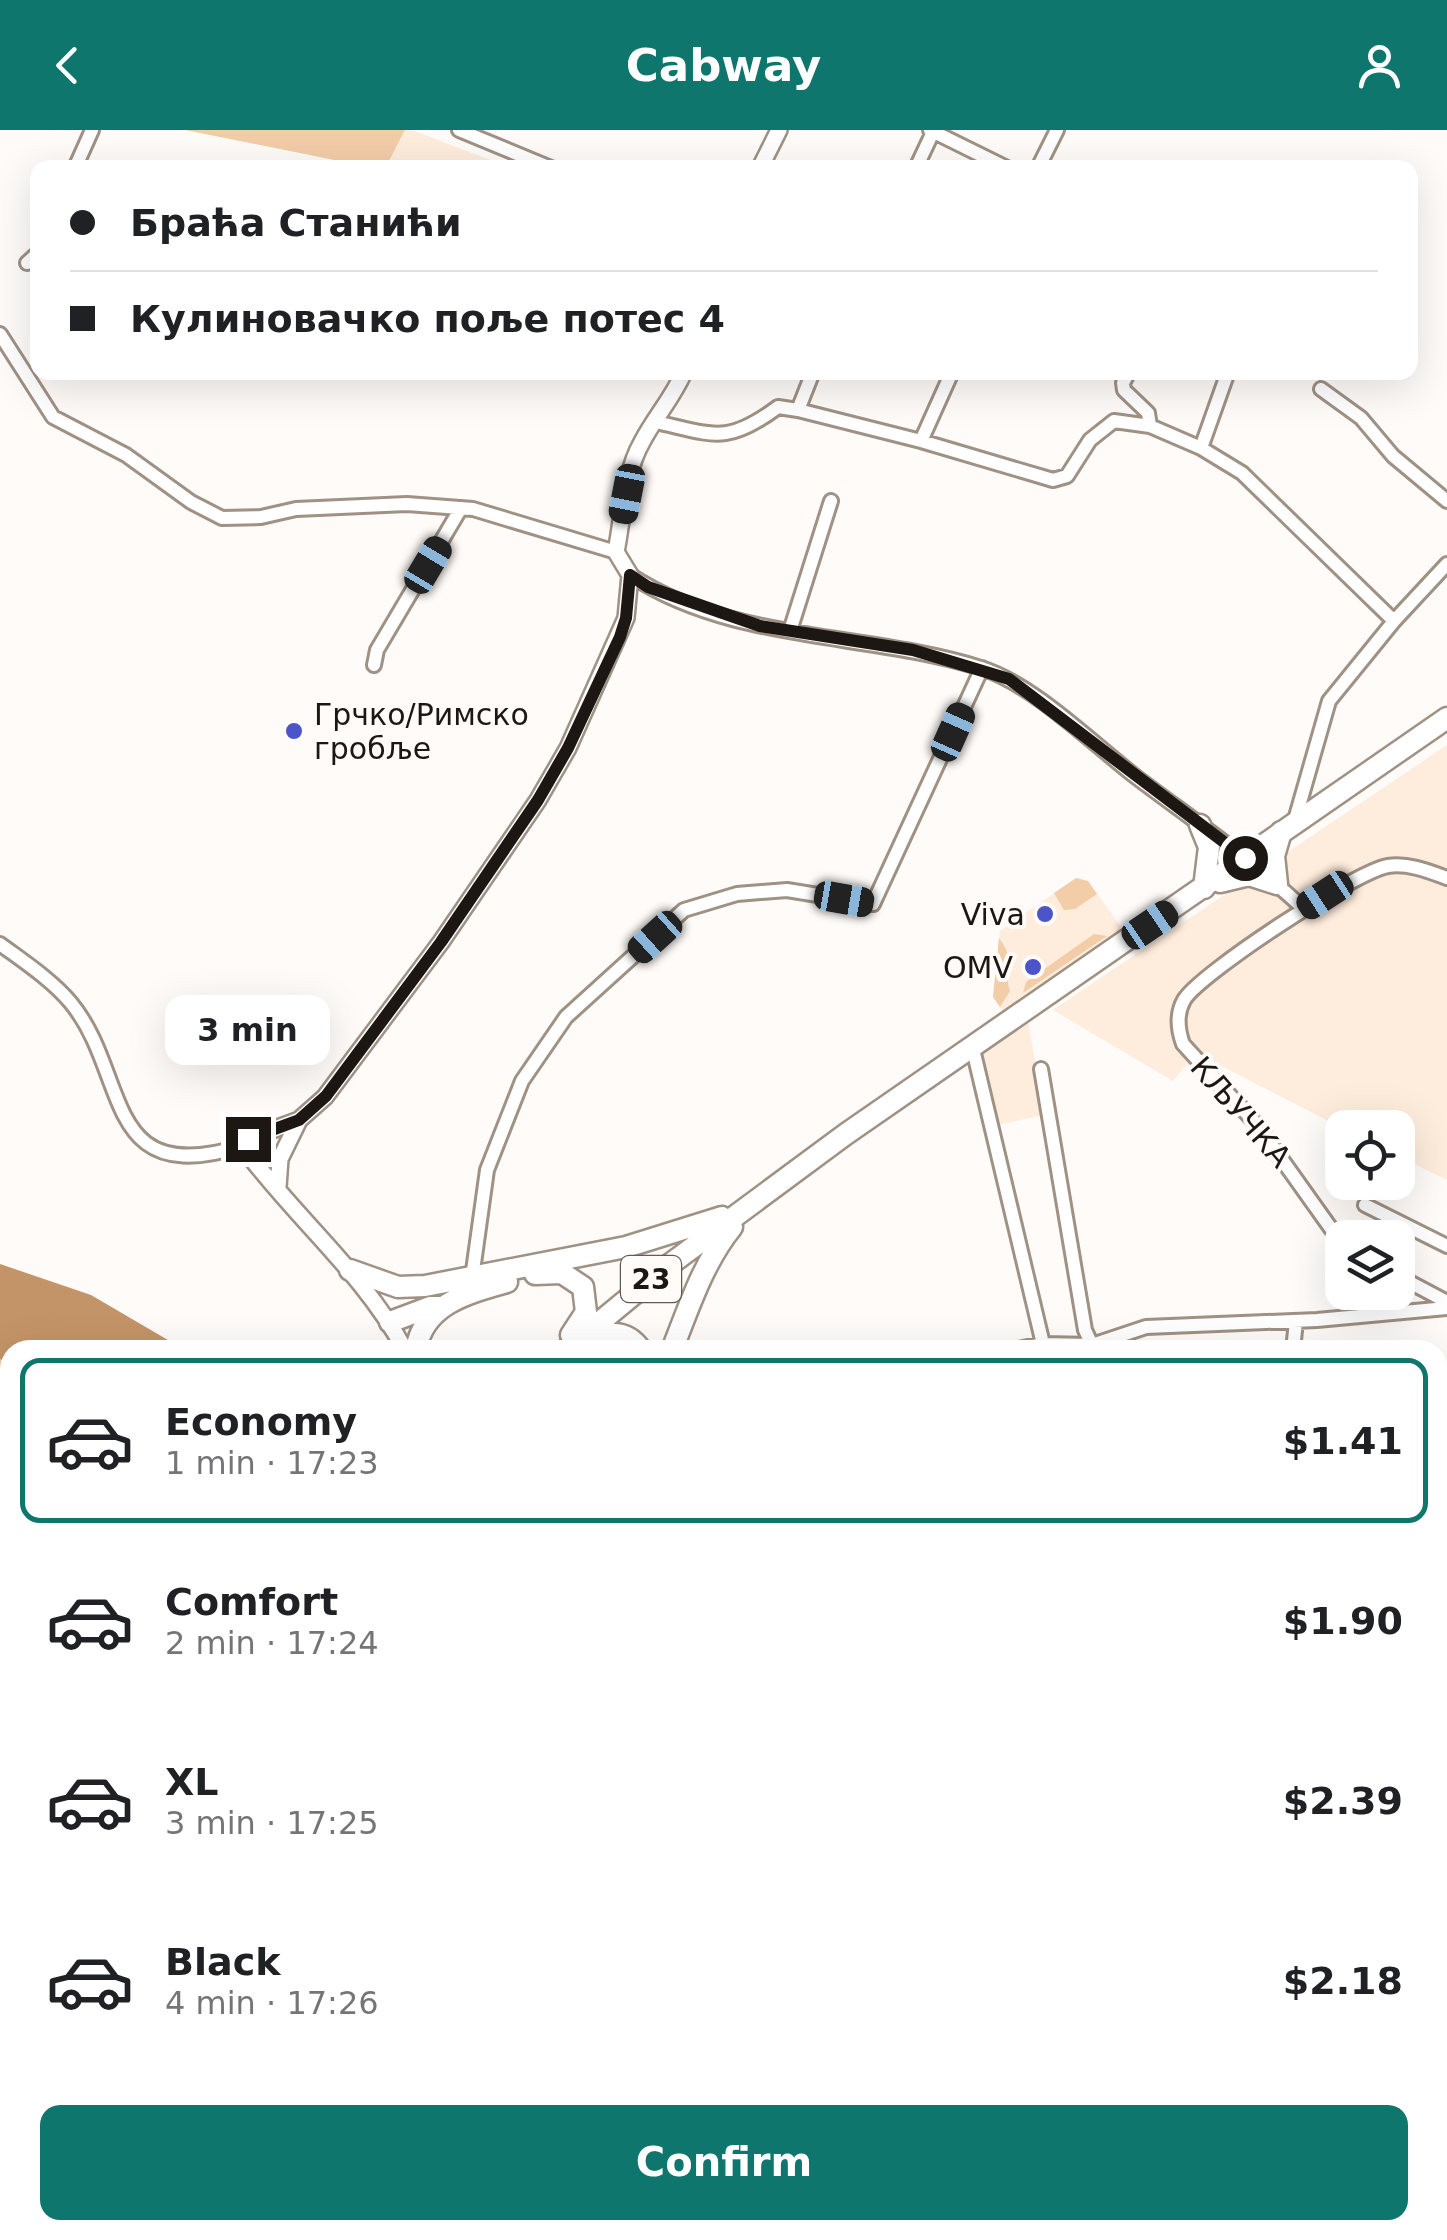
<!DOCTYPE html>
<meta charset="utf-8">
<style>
body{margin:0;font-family:"DejaVu Sans",sans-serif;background:#f6f6f6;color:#202124;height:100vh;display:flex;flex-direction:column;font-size:38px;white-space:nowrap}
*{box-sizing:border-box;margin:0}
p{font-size:32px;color:#757577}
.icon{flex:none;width:55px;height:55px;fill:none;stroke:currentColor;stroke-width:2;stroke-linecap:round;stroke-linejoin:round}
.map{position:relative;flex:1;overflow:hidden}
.details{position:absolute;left:0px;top:1210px;width:1448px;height:900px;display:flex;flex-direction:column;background:#fff;border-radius:30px 30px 0 0;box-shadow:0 10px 40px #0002}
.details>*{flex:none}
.guide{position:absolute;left:30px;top:30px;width:1388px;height:220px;border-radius:20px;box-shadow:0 10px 40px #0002;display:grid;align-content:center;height:220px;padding:0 40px;background:#fff}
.buttons{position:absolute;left:1325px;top:980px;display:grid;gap:20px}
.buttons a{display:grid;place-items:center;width:90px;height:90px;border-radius:20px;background:#fff;box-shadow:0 10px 40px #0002;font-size:50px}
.end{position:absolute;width:45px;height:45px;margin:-22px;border:12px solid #1c1712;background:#fff;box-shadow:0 0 0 5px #fff}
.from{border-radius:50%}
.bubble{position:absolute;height:70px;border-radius:20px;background:#fff;box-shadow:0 10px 40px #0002;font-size:32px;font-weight:700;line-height:70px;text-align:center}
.car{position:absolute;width:30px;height:60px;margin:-30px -15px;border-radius:12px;box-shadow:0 0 8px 2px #0007;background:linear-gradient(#222 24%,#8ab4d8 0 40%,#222 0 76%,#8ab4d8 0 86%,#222 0)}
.guide b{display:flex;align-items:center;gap:35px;height:95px;font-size:38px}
.guide b+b{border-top:2px solid #e0e0e0}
.guide i{width:25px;height:25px;background:#202124}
ul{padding:18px 0 0;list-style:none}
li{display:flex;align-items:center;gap:30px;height:165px;margin:0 20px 15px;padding:0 20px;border:5px solid transparent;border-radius:20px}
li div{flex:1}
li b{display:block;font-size:38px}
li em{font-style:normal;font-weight:700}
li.active{border-color:#0f766e}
li>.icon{width:90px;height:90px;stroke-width:1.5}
.primary-button{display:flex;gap:20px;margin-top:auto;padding:20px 40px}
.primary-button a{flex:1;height:115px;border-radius:20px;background:#0f766e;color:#fff;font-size:40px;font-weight:700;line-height:115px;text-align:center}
header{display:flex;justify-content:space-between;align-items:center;height:130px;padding:0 40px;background:#0f766e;color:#fff;font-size:45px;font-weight:700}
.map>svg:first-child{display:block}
</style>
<header><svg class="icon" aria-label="back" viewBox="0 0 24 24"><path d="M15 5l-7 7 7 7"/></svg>Cabway<svg class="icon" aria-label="person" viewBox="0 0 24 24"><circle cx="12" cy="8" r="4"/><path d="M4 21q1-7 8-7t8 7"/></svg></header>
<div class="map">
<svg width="1447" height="2110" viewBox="0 0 1447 2110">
<rect width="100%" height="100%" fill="#fefbf8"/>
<!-- built -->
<path fill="#feecdc" d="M 405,0 L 412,0 L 508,37 L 386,38 Z
M 1447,615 L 1447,1050 L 1398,1026 L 1398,998 L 1342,998 L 1210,930 L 1186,935 L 1173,951 L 1053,880 Z
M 1076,748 L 1088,751 L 1124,801 L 1003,882 L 993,867 L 1000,801 Z
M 1028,890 L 1044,985 L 992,996 L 976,924 Z
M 10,1958 L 10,2100 L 69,2100 L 58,2110 L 0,2110 L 0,1978 Z"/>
<!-- green -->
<path fill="#f3cda8" d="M 185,0 L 405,0 L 386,37 L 374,38 Z
M 1076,748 L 1088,751 L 1097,764 L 1075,779 L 1064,780 L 1054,763 Z
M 1094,804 L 1107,806 L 1023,863 L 1026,852 Z
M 999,808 C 1018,834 1002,836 1010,861 L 1000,877 L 993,867 Z
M 0,1229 L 10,1235 L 10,1353 L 0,1352 Z
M 625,2100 L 1065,2100 L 1069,2110 L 636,2110 Z"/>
<!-- water -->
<path fill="#c39467" d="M 0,1134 L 91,1165 L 185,1220 L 10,1220 L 10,1235 L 0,1229 Z
M 1065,2100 L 1142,2100 L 1145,2110 L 1069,2110 Z"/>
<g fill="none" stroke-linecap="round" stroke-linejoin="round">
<!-- minor casing -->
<g stroke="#9f9184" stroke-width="18">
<path id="minor" d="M 459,0 L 551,38
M 930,0 L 1007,38
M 75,38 L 92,0
M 916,38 L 933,2
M 1038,38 L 1057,0
M 27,133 L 38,123
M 0,204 L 53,287 L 126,325 L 191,372 L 222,388 L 261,387 L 296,379 L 407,374 L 473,379 L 616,422
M 1129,242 L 1123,253 L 1124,260 L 1148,283 L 1150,296
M 1321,259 L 1361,288 L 1393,326 L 1447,371
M 798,280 L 813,242
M 656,292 C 714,305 727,315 778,277 L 798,280 L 921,311 L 1053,350 L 1067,346 L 1090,310 L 1114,291 L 1150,296 L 1201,318 L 1242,343 L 1394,491
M 921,311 L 952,242
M 1201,318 L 1228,242
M 630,445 C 733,513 867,502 981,538 C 1033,554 1092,613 1136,647 C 1193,690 1252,730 1304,779
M 790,501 L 831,371
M 374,535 L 377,520 L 461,378
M 1295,690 L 1329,571 L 1394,491 L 1447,434
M 0,814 C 23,831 52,850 71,873 C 130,945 101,1060 242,1016
M 972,915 L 1043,1214
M 1365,1075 L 1447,1116
M 1342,1114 L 1258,996 L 1183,914 C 1178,900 1176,884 1184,870 C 1199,844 1356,741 1388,736 C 1408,733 1428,741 1447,748
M 1398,1146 L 1447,1172
M 472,1148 L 487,1040 L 522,951 L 566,887 L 684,780 L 737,764 L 787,760 L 873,774 L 982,538
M 1013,1220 L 1043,1214 L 1092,1215 L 1085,1200 L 1041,939
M 1093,1220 L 1092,1215 L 1146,1197 L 1317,1190 L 1447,1178
M 1293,1220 L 1296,1191
M 1438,1271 L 1447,1263
M 1438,1430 L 1447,1424
M 1438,1548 L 1447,1555
M 1438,1583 L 1447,1573
M 1438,1679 L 1447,1669
M 604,2100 L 615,2110
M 36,2110 L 47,2100"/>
</g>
<!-- tertiary casing -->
<g stroke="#9f9184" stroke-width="20">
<path id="tertiary" d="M 760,38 L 779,0
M 299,990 L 248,1009 L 242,1016 C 294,1087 363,1142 405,1220
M 278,1057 L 280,1029 L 299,990 L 325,967 L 441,812 L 538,670 L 568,618 L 626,488 L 630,445 L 616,422 C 623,387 624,343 642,312 C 655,287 672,269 684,242
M 1438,1835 L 1447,1847"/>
</g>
<!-- primary casing -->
<g stroke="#9f9184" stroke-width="25">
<path id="primary" d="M 1200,695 L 1209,717 L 1204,758
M 1220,752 L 1249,745 L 1277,754 L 1274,726 L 1281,702
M 350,1140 L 398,1157 L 425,1156 L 626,1117 L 722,1087
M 535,1144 L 562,1143 L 583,1157 L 586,1182 L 571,1205
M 390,1192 L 430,1177 L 440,1177
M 585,1214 C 605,1201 626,1198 641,1220
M 416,1220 C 423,1174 468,1163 507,1152
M 566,1220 L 669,1135 L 846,1004 L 1447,588
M 672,1220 C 689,1177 703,1133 732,1097
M 0,1953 L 10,1933"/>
</g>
<!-- minor -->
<use href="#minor" stroke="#fff" stroke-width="12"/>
<!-- tertiary -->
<use href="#tertiary" stroke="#fff" stroke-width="15"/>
<!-- primary -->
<use href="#primary" stroke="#fff" stroke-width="20"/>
</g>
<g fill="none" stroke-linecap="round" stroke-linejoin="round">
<!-- route -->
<path stroke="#1c1712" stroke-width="12" d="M 248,1009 L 299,990 L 326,966 L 441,812 L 538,670 L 568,618 L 620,507 L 626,488 L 630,445 L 648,457 L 760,496 L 913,520 L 1009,549 L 1245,728"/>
</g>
<!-- markers -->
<g fill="#4c54ca" stroke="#fefbf8" stroke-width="4">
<circle cx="294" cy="601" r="10"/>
<circle cx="1045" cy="784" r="10"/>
<circle cx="1033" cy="837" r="10"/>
</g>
<g text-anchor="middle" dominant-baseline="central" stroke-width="8" stroke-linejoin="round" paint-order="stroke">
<!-- shield labels -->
<rect fill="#fefbf8" stroke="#605b57" stroke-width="2.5" x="621" y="1126" width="60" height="46" rx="8"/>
<g font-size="28" font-weight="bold" fill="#1c1712">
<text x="651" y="1149">23</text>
</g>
<!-- poi labels -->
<g font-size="30" fill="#1c1712" stroke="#fefbf8" text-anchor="end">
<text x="314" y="584" text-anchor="start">Грчко/Римско<tspan x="314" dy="34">гробље</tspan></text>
<text x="1025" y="784">Viva</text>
<text x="1013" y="837">OMV</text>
</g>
<!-- street labels -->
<g font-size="30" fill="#1c1712" stroke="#fefbf8">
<text transform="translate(1241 982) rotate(49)">КЉУЧКА</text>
</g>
</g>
</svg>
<div class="buttons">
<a><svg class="icon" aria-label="locate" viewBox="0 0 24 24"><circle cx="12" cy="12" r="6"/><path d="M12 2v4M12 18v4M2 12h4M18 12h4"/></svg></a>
<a><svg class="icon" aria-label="layers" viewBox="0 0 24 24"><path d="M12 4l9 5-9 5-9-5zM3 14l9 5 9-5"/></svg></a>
</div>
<i class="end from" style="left:1245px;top:728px"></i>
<i class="end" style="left:248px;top:1009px"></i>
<div class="bubble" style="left:165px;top:865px;width:165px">3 min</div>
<i class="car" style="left:627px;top:364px;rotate:191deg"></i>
<i class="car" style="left:428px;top:435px;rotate:31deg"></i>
<i class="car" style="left:953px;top:602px;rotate:24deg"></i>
<i class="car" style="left:1325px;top:765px;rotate:237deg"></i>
<i class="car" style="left:844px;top:769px;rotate:100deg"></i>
<i class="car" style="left:1150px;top:795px;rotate:56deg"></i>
<i class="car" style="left:655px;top:807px;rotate:228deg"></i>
<div class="guide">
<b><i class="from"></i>Браћа Станићи</b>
<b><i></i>Кулиновачко поље потес 4</b>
</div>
<section class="details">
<ul>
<li class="active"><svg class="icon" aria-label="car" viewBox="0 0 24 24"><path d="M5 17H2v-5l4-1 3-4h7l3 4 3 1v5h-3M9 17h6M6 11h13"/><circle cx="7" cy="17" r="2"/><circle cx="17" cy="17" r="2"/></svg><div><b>Economy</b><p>1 min · 17:23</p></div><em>$1.41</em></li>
<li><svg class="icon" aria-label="car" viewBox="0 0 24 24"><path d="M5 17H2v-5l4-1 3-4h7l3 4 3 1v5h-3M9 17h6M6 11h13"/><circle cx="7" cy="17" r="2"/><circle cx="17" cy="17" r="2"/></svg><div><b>Comfort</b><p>2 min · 17:24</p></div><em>$1.90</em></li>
<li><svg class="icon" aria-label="car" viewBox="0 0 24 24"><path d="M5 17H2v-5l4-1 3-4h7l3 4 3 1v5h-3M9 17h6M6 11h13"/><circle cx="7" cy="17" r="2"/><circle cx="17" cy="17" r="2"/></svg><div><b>XL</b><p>3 min · 17:25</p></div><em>$2.39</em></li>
<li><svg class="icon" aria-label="car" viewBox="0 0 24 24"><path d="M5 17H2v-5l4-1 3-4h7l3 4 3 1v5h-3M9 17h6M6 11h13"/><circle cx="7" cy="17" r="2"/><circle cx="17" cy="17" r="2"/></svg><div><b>Black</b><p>4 min · 17:26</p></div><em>$2.18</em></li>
</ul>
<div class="primary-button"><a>Confirm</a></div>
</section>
</div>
